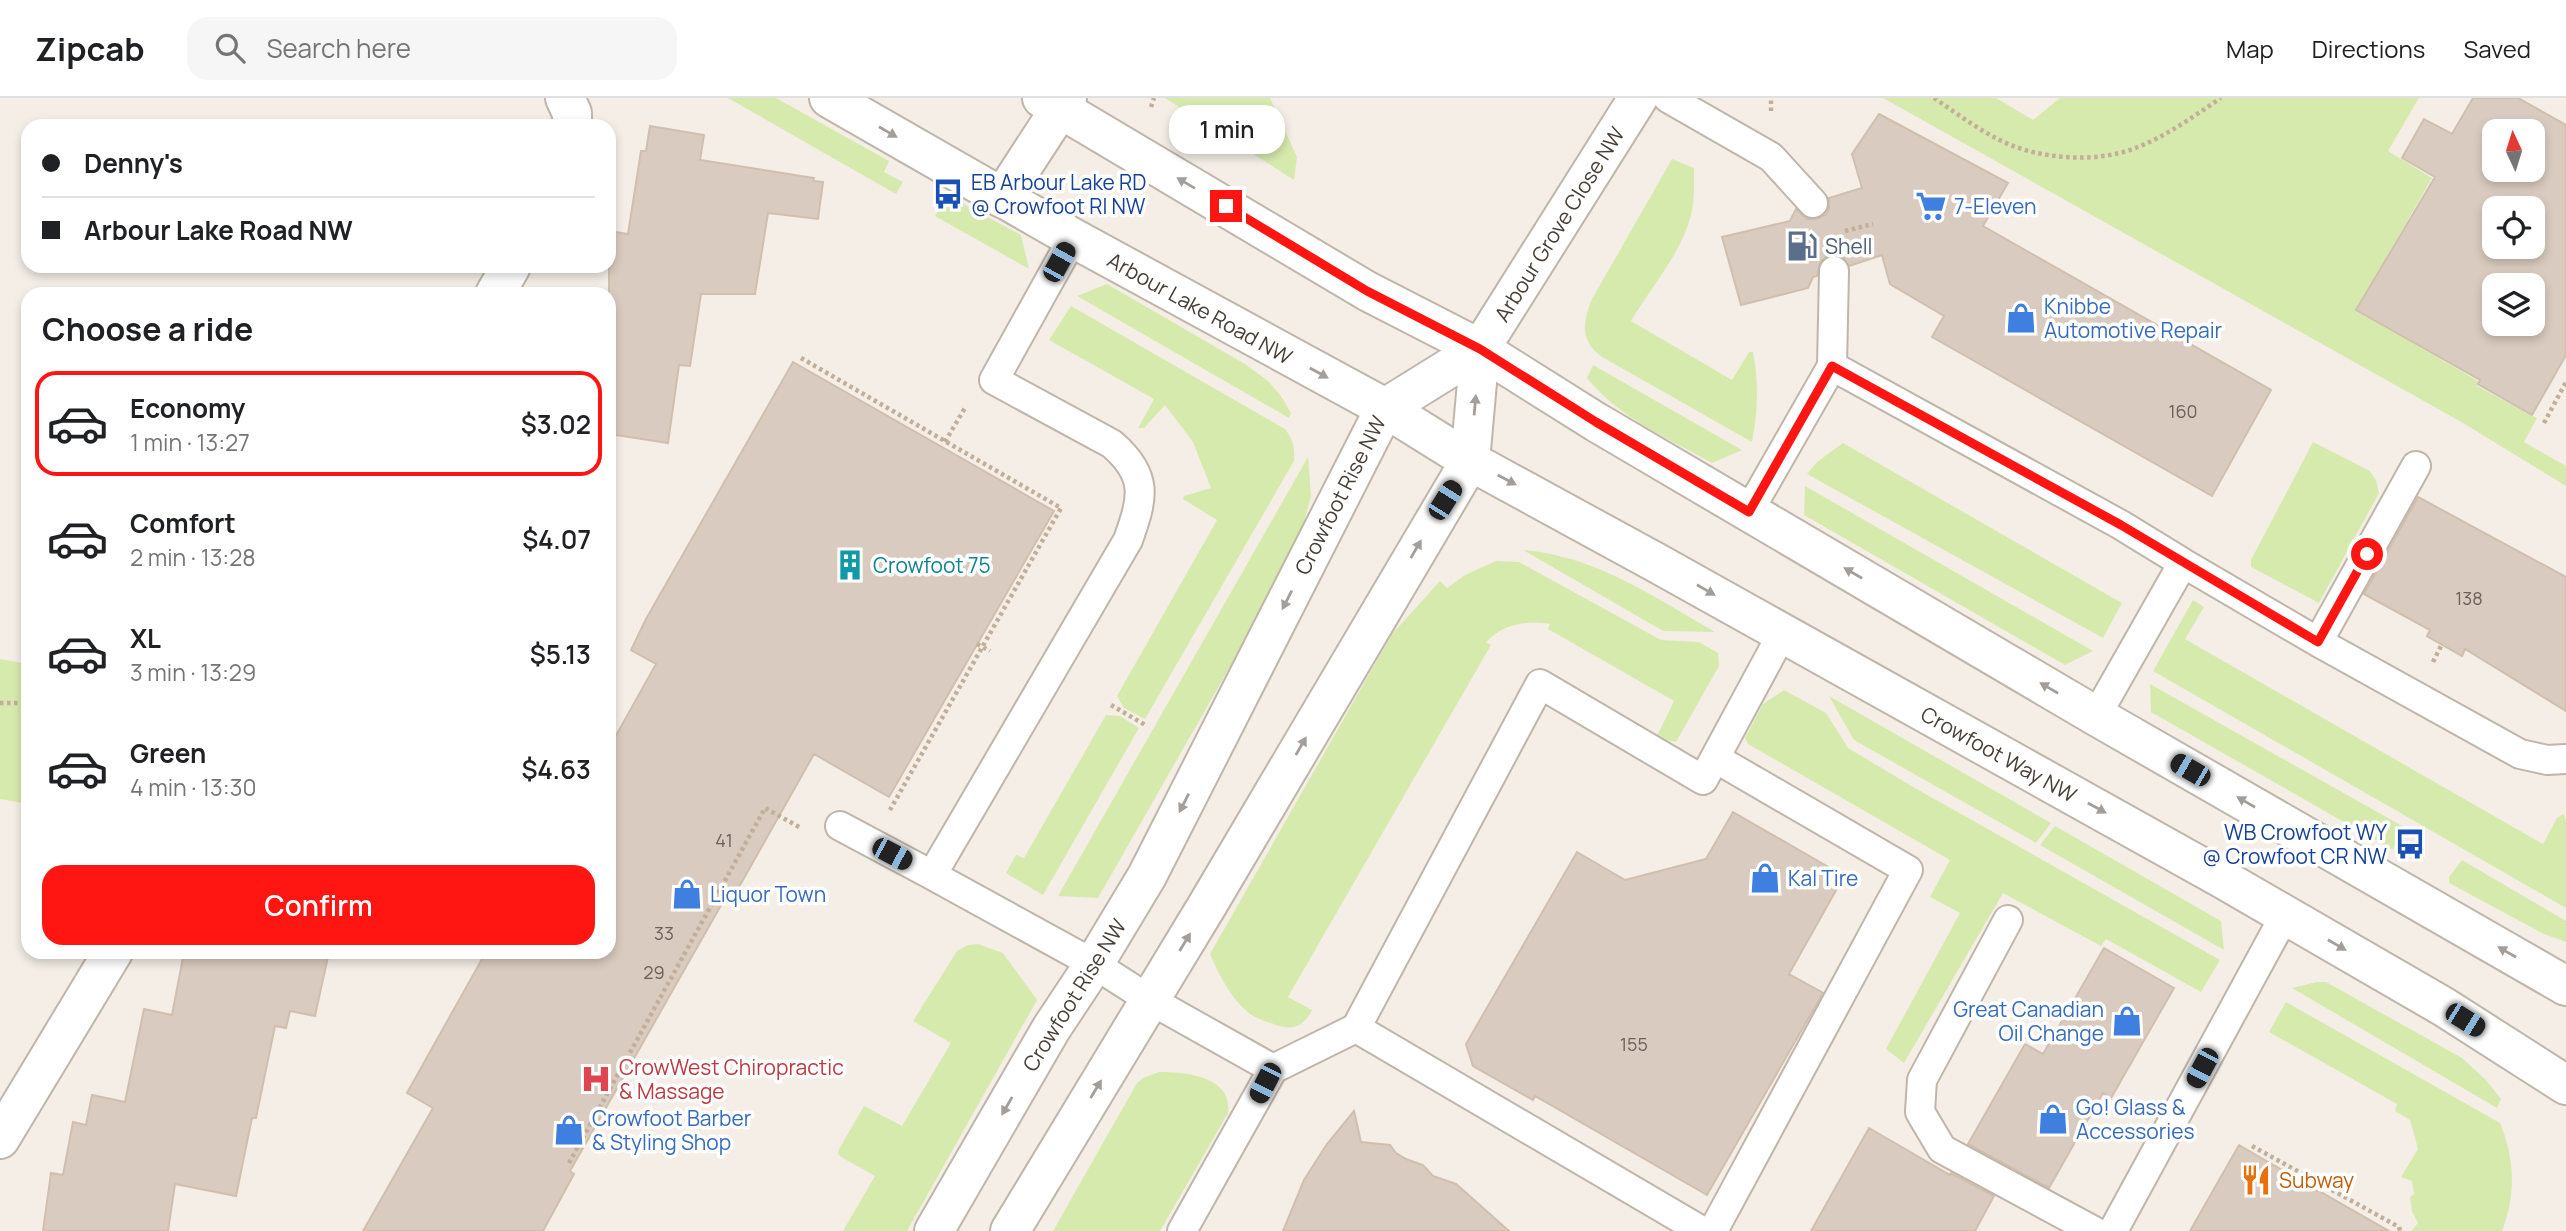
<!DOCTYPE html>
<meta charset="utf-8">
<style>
body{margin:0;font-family:Manrope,sans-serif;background:#f6f6f6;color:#202124;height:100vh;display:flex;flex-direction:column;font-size:26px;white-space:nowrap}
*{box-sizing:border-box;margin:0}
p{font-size:23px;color:#757577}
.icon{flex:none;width:38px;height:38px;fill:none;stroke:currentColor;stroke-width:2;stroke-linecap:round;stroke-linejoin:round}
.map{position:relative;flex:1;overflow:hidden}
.sheet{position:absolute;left:21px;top:189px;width:595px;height:672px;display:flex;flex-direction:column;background:#fff;border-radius:21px;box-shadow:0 4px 10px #0003}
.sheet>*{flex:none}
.banner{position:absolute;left:21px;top:21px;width:595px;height:154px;border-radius:21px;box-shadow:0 4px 10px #0003;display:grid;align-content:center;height:154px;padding:0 21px;background:#fff}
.needle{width:46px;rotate:356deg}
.tools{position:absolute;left:2482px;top:21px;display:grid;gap:14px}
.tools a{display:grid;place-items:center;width:63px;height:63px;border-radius:14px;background:#fff;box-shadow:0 4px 10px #0003;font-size:35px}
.end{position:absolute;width:32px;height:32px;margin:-16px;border:9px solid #ff1613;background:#fff;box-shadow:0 0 0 4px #fff}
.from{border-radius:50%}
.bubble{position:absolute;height:49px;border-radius:21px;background:#fff;box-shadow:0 4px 10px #0003;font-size:23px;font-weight:600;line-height:49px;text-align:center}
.car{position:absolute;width:21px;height:42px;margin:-21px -10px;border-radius:9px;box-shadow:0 0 5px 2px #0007;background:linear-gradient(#222 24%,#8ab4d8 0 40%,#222 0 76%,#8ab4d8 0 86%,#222 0)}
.banner b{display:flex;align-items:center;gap:24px;height:66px;font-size:26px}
.banner b+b{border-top:2px solid #e0e0e0}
.banner i{width:18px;height:18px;background:#202124}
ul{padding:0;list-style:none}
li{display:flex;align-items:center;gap:21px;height:105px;margin:0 14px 10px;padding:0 7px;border:4px solid transparent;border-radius:21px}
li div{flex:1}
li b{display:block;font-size:26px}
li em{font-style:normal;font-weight:600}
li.on{border-color:#ff1613}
li>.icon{width:63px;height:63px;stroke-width:1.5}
h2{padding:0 21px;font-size:32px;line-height:84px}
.action{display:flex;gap:14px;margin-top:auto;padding:14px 21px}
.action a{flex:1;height:80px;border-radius:21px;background:#ff1613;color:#fff;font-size:28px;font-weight:600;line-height:80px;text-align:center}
header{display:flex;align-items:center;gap:42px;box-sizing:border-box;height:98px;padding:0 35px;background:#fff;border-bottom:2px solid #e0e0e0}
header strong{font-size:33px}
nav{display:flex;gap:38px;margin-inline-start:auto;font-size:24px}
.search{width:490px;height:63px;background:#f6f6f6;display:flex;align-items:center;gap:18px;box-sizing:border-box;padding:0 24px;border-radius:21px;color:#757577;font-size:26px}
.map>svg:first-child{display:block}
</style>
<header>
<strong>Zipcab</strong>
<div class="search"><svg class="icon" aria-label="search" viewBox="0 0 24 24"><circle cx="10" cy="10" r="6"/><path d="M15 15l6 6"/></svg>Search here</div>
<nav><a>Map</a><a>Directions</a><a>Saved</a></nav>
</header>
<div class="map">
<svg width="2566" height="1133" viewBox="0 0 2566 1133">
<rect width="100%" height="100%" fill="#f4eee7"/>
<!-- green -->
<path fill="#d7eaae" d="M 728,0 L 776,0 L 889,63 L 884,74 L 903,84 L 896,96 Z
M 1165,0 L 1270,0 L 1297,59 L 1294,82 Z
M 1883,0 L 1996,0 L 2033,22 L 2060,0 L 2419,0 L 2388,53 L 2432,80 L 2356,212 L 2478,283 L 2477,288 L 2537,320 L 2524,344 L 2566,368 L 2566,388 L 2463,325 Z
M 1672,61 L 1694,70 C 1694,88 1695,107 1689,124 C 1678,159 1650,191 1631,223 L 1732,282 L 1749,254 L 1753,254 C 1759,285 1758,313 1752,344 L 1602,259 C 1579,242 1583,224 1592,201 Z
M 947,97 L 1021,137 L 1029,171 L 935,118 Z
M 1107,186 L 1245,266 L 1268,283 L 1281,298 L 1291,315 L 1289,320 L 1077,198 Z
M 1071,208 L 1285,331 C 1293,341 1295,350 1294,363 L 1145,621 L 1124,610 L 1117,598 L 1217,422 L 1183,401 L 1184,398 L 1211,390 L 1193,344 L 1165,307 L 1144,330 L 1138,330 L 1154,301 L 1049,242 Z
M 1593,267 L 1742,352 L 1712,365 C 1669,341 1618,319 1587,280 Z
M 2313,344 L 2370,373 L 2376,382 L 2379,395 L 2319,505 L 2251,469 L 2251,462 Z
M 1843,345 L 2122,505 L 2103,540 L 1807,376 L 1817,364 Z
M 1308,359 L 1311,398 L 1296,453 L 1098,800 L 1058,798 Z
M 1805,388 L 2093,553 L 2065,567 L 1804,417 Z
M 1523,452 C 1593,457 1656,500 1715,534 L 1663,533 Z
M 1496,463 L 1519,464 L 1661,542 L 1699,544 L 1718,555 L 1719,568 L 1676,644 L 1656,640 L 1674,603 L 1548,531 L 1550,526 C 1526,522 1503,526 1486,544 L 1491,547 L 1288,899 L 1312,912 C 1304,928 1293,933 1276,927 C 1268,924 1257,921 1250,916 C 1231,901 1219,877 1210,856 L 1392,536 L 1440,483 L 1447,490 L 1465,477 Z
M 2193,502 L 2204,509 L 2185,541 L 2543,746 L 2557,720 L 2563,716 L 2566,722 L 2566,810 L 2153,573 Z
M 0,561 L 28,566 L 28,706 L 0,701 Z
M 2150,586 L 2404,729 L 2393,752 L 2151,614 Z
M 1784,592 L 1826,615 L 1848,650 L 1915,690 L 2220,862 L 2201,894 L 2106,841 L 2101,848 L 2003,795 L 1904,965 L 1886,951 L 1960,815 L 1930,799 L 1950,762 L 1748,646 L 1745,640 L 1763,606 Z
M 1829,598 L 2051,725 L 2036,745 L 1854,642 Z
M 1106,617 L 1120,618 L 1139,630 L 1043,797 L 1006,775 L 1016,757 L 1024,760 Z
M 2055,728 L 2221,823 L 2224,852 L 2040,747 Z
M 2462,762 L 2566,823 L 2566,844 L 2544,836 L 2449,785 L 2449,779 Z
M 978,846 L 1003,855 L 1037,902 L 907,1133 L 843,1133 L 875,1078 L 841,1059 L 838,1056 L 839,1051 L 864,1008 L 902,1028 L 951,945 L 913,923 L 957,853 L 968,847 Z
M 2317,884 L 2326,884 L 2462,960 L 2486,982 L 2501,1001 L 2497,1010 L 2292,890 Z
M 2286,904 L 2500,1025 C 2515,1061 2516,1097 2502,1133 L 2411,1133 L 2418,1125 L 2412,1113 L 2410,1099 L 2414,1096 L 2412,1083 L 2401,1079 L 2418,1051 L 2410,1022 L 2395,1013 L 2397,1006 L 2269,934 Z
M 1159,974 C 1185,974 1233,978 1228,1015 L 1160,1133 L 1053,1133 L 1137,985 L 1143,980 Z"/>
<!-- building -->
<path fill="#d9cbbf" stroke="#d1bfae" stroke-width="2" fill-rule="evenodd" d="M 2473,0 L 2518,0 L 2566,27 L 2566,257 L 2532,317 L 2478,286 L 2480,282 L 2356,212 L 2435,79 L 2402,60 L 2424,21 L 2452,36 ZM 2494,33 L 2532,33 L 2532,72 L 2494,72 ZM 2494,110 L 2532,110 L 2532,149 L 2494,149 ZM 2494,187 L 2532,187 L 2532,226 L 2494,226 Z
M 1879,16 L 2008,85 L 1983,128 L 2271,292 L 2212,398 L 1932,239 L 1944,218 L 1890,186 L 1882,157 L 1849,168 L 1842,158 L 1834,156 L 1827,158 L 1820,165 L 1817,178 L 1813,179 L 1808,190 L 1741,207 L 1722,139 L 1790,123 L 1796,111 L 1807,121 L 1817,121 L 1825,117 L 1829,111 L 1829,100 L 1862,90 L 1852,56 Z
M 650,28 L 704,37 L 700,62 L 814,80 L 813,83 L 823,84 L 818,121 L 768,115 L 755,196 L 701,196 L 690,268 L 679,267 L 668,345 L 609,336 L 609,133 L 628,136 L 641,53 L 646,53 Z
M 793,264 L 1054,413 L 889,699 L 814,656 L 730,805 L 724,802 L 570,1073 L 574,1076 L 543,1133 L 363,1133 L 433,1010 L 407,995 L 486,854 L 609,854 L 609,650 L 656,566 L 631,552 L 646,521 Z
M 2418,399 L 2566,479 L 2566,613 L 2465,551 L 2462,558 L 2427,538 L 2430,532 L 2364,496 Z
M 1733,714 L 1844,778 L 1789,876 L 1823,895 L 1707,1097 L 1535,998 L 1533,1002 L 1473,968 L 1466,946 L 1577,754 L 1625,782 L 1706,761 Z
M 2104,850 L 2174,890 L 2111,1000 L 2103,995 L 2049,1090 L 1968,1046 L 2025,946 L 2043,956 Z
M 184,854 L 329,854 L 315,918 L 290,913 L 286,930 L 275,928 L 256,1020 L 252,1020 L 236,1098 L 175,1086 L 168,1133 L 43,1133 L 51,1075 L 63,1077 L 73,1024 L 86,1027 L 92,997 L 125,1004 L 144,911 L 172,917 Z
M 1354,1013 L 1361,1044 L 1390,1047 L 1396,1055 L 1406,1061 L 1423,1067 L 1433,1078 L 1456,1086 L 1509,1133 L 1283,1133 L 1304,1082 L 1327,1046 Z
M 1869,1030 L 1950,1077 L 1951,1075 L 1994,1098 L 1975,1133 L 1811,1133 Z
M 2239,1047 L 2263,1061 L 2389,1133 L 2190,1133 Z"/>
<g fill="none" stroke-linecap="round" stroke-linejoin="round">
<!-- service casing -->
<g stroke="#c0b5a9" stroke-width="32">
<path id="service" d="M 1668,0 L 1771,59 L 1813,105
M 1073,140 L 994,282 L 1112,346 C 1149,378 1143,400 1128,442 L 932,777 L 1094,866 L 1150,902 L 1273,971 L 1356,930 L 1540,586 L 1703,682 L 1782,536
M 1832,268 L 1834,173
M 1749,413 L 1832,268 L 2121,427 L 2183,465
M 2318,544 L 2416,368
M 2096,618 L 2183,465 L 2318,544 L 2520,656 L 2547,662 L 2566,661
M 840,728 L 932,777
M 2008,822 L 1922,982 L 1920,1014 L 1942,1051 L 2094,1133
M 1356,930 L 1702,1133
M 1182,1133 L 1273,971
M 1713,1133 L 1908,772 L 1715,660
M 2113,1133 L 2285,817"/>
</g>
<!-- minor casing -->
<g stroke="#c0b5a9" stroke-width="42">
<path id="minor" d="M 565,0 L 572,15 L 572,28
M 1002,100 L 1067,0
M 495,196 L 511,168
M 1480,251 L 1638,0
M 0,1041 L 113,854"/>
</g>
<!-- tertiary casing -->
<g stroke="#c0b5a9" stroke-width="42">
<path id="tertiary" d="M 829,0 L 1073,140 L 1385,310 L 1470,363 L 1655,464 L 2223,781 L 2444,909 L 2566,987
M 1042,0 L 1367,193 L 1480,251 L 1596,324 L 2096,618 L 2566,888
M 934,1133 L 1051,931 L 1094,866 L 1147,778 L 1385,310 L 1480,251
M 1010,1133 L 1208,806 L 1470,363 L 1480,251"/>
</g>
<!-- path -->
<path stroke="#c2ae99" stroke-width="4.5" stroke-dasharray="3.5 3.5" stroke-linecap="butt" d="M 1934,0 C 1953,13 1972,27 1992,38 C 2031,61 2095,67 2138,49 C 2168,37 2194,18 2221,0
M 1151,9 L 1154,0
M 1771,13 L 1771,0
M 1845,133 L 1873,126
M 801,260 L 1061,410 L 890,712
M 2544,325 L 2566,284
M 945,344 L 966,308
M 977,546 L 990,553
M 2433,564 L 2442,546
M 0,605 L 28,605
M 1111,607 L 1147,628
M 2252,1048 L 2399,1129 L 2400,1133
M 569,1065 L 765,710 L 801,730"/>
<!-- service -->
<use href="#service" stroke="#fff" stroke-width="28"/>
<!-- minor -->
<use href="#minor" stroke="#fff" stroke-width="38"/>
<!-- tertiary -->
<use href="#tertiary" stroke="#fff" stroke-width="38"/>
</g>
<!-- one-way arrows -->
<defs><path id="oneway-solid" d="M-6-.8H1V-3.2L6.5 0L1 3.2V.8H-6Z" transform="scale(1.75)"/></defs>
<g fill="#a39e9a">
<use href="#oneway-solid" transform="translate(888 34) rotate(30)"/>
<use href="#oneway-solid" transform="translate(1186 85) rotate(-149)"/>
<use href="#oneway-solid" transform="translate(1319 275) rotate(29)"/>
<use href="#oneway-solid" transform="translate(1475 307) rotate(-85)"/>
<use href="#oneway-solid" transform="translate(1507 382) rotate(28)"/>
<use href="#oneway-solid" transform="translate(1416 451) rotate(-60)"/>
<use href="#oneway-solid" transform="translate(1853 475) rotate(-150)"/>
<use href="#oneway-solid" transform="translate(1706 492) rotate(30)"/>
<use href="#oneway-solid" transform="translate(1287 502) rotate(117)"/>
<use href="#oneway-solid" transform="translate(2049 590) rotate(-150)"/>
<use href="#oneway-solid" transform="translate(1301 648) rotate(-60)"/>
<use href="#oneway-solid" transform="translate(2246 704) rotate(-150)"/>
<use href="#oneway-solid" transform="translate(1184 705) rotate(117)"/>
<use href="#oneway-solid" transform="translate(2097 710) rotate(29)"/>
<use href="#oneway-solid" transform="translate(1185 844) rotate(-59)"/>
<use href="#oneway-solid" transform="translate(2337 847) rotate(30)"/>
<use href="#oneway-solid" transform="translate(2507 854) rotate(-150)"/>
<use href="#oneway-solid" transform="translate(1096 991) rotate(-59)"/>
<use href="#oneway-solid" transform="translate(1007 1008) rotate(120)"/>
</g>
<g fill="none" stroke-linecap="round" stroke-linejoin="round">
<!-- route -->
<path stroke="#ff1613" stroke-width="9" d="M 1226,108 L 1367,193 L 1480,251 L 1596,324 L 1749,414 L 1832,268 L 2121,427 L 2318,544 L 2367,456"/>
</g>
<!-- icons -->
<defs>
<g id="bus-bare" transform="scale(2.415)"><path d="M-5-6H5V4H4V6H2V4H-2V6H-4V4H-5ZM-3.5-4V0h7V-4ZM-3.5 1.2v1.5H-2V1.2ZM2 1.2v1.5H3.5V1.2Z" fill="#1a4fb4" stroke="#fff" stroke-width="2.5" paint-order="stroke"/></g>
<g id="supermarket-bare" transform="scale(2.415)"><path d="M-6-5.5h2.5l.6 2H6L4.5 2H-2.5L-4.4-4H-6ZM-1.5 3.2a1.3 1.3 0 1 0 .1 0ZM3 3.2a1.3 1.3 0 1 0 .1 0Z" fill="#3f7fe0" stroke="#fff" stroke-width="2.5" paint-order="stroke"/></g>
<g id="fuel-bare" transform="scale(2.415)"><path d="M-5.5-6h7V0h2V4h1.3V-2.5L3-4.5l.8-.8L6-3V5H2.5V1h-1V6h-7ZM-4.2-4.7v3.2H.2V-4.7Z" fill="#5c6f8a" stroke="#fff" stroke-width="2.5" paint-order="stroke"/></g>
<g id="shop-bare" transform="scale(2.415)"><path d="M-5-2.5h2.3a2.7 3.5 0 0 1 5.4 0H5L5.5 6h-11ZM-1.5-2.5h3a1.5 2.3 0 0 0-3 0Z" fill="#3f7fe0" stroke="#fff" stroke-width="2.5" paint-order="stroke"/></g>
<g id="building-bare" transform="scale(2.415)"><path d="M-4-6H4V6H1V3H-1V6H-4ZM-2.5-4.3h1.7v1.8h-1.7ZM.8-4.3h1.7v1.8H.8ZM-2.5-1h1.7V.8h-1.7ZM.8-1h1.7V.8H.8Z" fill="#0f9aa8" stroke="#fff" stroke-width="2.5" paint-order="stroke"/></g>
<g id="hospital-bare" transform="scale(2.415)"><path d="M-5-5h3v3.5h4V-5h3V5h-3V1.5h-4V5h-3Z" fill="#e0444e" stroke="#fff" stroke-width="2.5" paint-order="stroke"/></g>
<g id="restaurant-bare" transform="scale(2.415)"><path d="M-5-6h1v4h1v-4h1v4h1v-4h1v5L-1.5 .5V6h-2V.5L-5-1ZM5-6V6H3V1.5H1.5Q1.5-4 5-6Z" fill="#e8710a" stroke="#fff" stroke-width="2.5" paint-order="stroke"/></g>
</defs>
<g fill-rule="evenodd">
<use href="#bus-bare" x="948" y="96"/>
<use href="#supermarket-bare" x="1931" y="108"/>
<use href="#fuel-bare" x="1802" y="148"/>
<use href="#shop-bare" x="2021" y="220"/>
<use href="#building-bare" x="850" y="467"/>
<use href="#bus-bare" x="2410" y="746"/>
<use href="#shop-bare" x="1765" y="780"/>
<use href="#shop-bare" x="687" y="796"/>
<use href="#shop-bare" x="2127" y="923"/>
<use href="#hospital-bare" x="596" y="981"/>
<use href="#shop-bare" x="2053" y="1021"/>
<use href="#shop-bare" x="569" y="1032"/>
<use href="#restaurant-bare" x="2256" y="1082"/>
</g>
<g text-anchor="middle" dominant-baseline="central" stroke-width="7" stroke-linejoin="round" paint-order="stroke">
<!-- number labels -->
<g font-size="18" fill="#6c6158">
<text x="2183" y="313">160</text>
<text x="2469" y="500">138</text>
<text x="724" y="742">41</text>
<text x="664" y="835">33</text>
<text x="654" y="874">29</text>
<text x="1634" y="946">155</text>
</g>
<!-- transit labels -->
<g font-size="21" fill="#164399" stroke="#fff" text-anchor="start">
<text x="971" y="84">EB Arbour Lake RD<tspan x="971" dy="24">@ Crowfoot RI NW</tspan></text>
<text x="2387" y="734" text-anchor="end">WB Crowfoot WY<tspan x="2387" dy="24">@ Crowfoot CR NW</tspan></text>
</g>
<!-- shop labels -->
<g font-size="21" fill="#366cbe" stroke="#fff" text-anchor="start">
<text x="1954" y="108">7-Eleven</text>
<text x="2044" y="208">Knibbe<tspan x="2044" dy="24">Automotive Repair</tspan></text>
<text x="1788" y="780">Kal Tire</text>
<text x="710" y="796">Liquor Town</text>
<text x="2104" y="911" text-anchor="end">Great Canadian<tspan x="2104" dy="24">Oil Change</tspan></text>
<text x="2076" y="1009">Go! Glass &amp;<tspan x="2076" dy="24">Accessories</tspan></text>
<text x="592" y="1020">Crowfoot Barber<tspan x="592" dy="24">&amp; Styling Shop</tspan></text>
</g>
<!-- street labels -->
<g font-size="21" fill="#473e35" stroke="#fff">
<text transform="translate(1559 126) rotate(-58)">Arbour Grove Close NW</text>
<text transform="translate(1200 210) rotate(29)">Arbour Lake Road NW</text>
<text transform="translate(1340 397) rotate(-63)">Crowfoot Rise NW</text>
<text transform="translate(1999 656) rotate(29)">Crowfoot Way NW</text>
<text transform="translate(1074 897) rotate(-58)">Crowfoot Rise NW</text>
</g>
<!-- service labels -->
<g font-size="21" fill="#4e5e75" stroke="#fff" text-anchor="start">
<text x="1825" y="148">Shell</text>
</g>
<!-- culture labels -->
<g font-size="21" fill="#0d838f" stroke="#fff" text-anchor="start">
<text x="873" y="467">Crowfoot 75</text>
</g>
<!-- health labels -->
<g font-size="21" fill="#be3a42" stroke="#fff" text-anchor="start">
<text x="619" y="969">CrowWest Chiropractic<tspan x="619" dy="24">&amp; Massage</tspan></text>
</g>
<!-- food labels -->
<g font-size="21" fill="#c56008" stroke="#fff" text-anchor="start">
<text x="2279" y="1082">Subway</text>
</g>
</g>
</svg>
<div class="tools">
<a><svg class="needle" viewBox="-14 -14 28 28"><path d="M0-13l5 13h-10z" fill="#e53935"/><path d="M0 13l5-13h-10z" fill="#757577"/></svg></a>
<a><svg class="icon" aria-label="locate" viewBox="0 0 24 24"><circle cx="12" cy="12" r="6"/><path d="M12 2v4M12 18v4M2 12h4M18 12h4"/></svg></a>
<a><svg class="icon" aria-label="layers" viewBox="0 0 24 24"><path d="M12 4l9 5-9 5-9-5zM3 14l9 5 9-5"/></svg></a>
</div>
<i class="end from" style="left:2367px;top:456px"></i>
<i class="end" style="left:1226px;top:108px"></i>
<div class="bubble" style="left:1169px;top:7px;width:116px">1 min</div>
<i class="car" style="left:1059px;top:164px;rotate:29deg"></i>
<i class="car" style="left:1445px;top:402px;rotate:32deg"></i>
<i class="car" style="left:2190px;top:672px;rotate:300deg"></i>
<i class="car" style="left:892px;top:756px;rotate:118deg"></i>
<i class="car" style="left:2465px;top:922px;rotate:122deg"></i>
<i class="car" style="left:2202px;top:970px;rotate:208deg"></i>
<i class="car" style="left:1265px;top:985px;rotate:207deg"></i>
<div class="banner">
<b><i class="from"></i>Denny's</b>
<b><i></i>Arbour Lake Road NW</b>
</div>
<section class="sheet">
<h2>Choose a ride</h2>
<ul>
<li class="on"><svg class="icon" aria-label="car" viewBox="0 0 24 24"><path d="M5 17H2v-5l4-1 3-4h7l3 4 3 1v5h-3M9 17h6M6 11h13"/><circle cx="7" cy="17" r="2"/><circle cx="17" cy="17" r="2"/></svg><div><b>Economy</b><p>1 min · 13:27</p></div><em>$3.02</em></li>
<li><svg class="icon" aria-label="car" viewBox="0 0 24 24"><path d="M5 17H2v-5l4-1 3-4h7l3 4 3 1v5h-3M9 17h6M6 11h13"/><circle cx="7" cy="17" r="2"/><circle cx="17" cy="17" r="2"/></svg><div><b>Comfort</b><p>2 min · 13:28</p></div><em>$4.07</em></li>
<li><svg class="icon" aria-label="car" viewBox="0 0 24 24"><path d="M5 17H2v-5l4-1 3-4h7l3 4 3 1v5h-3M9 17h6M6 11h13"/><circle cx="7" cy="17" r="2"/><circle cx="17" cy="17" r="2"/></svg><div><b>XL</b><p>3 min · 13:29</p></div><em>$5.13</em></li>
<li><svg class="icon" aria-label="car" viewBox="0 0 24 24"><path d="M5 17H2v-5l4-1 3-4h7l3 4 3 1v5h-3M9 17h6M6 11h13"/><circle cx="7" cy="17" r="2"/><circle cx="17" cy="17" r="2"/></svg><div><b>Green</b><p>4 min · 13:30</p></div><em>$4.63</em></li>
</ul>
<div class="action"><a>Confirm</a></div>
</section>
</div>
